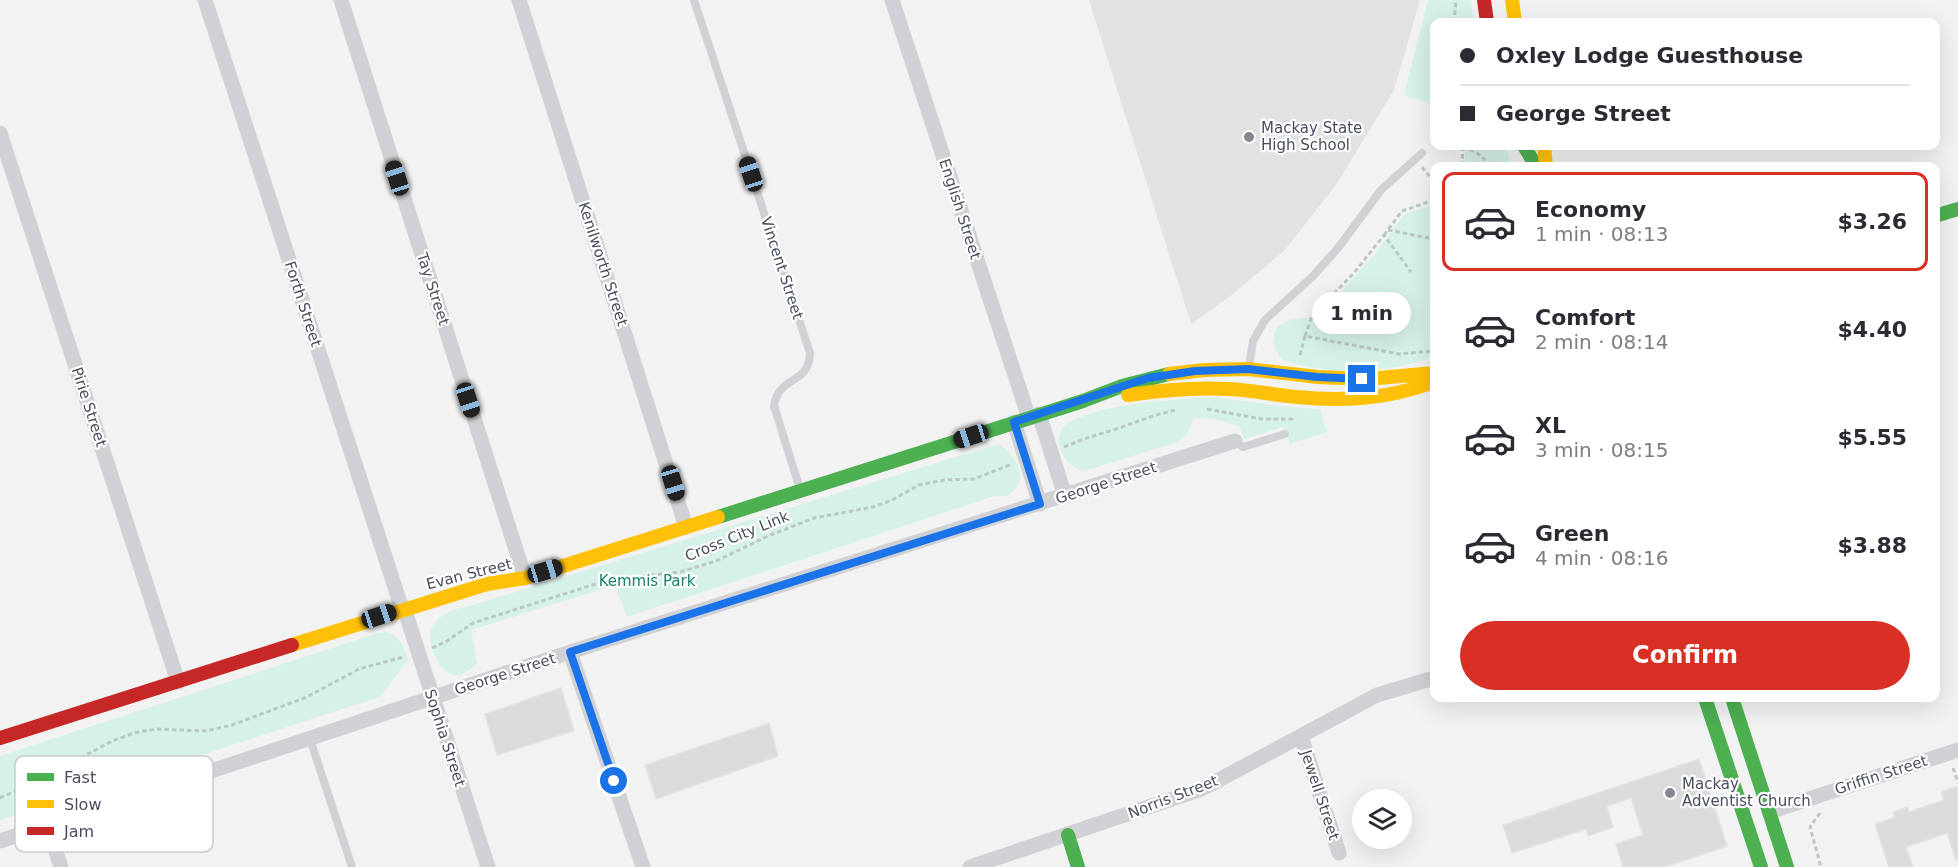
<!DOCTYPE html>
<meta charset="utf-8">
<style>
body{margin:0;font-family:"DejaVu Sans",sans-serif;background:#f2f2f3;color:#2b2b33;height:100vh;display:flex;flex-direction:column;font-size:22px;white-space:nowrap}
*{box-sizing:border-box;margin:0}
p{font-size:20px;color:#7c7c81}
.icon{flex:none;width:33px;height:33px;fill:none;stroke:currentColor;stroke-width:2;stroke-linecap:round;stroke-linejoin:round}
.map{position:relative;flex:1;overflow:hidden}
.drawer{position:absolute;left:1430px;top:162px;width:510px;height:540px;display:flex;flex-direction:column;background:#fff;border-radius:12px;box-shadow:0 6px 24px #0002}
.drawer>*{flex:none}
.top-card{position:absolute;left:1430px;top:18px;width:510px;height:132px;border-radius:12px;box-shadow:0 6px 24px #0002;display:grid;align-content:center;height:132px;padding:0 30px;background:#fff}
.buttons{position:absolute;left:1352px;top:789px;display:grid;gap:12px}
.buttons a{display:grid;place-items:center;width:60px;height:60px;border-radius:50%;background:#fff;box-shadow:0 6px 24px #0002;font-size:30px}
.end{position:absolute;width:27px;height:27px;margin:-14px;border:8px solid #1a73e8;background:#fff;box-shadow:0 0 0 3px #fff}
.from{border-radius:50%}
.bubble{position:absolute;height:42px;border-radius:21px;background:#fff;box-shadow:0 6px 24px #0002;font-size:20px;font-weight:700;line-height:42px;text-align:center}
.car{position:absolute;width:18px;height:36px;margin:-18px -9px;border-radius:8px;box-shadow:0 0 4px 2px #0007;background:linear-gradient(#222 24%,#8ab4d8 0 40%,#222 0 76%,#8ab4d8 0 86%,#222 0)}
.top-card b{display:flex;align-items:center;gap:21px;height:57px;font-size:22px}
.top-card b+b{border-top:2px solid #e1e1e2}
.top-card i{width:15px;height:15px;background:#2b2b33}
ul{padding:10px 0 0;list-style:none}
li{display:flex;align-items:center;gap:18px;height:99px;margin:0 12px 9px;padding:0 18px;border:3px solid transparent;border-radius:12px}
li div{flex:1}
li b{display:block;font-size:22px}
li em{font-style:normal;font-weight:700}
li.on{border-color:#d93025}
li>.icon{width:54px;height:54px;stroke-width:1.5}
.cta{display:flex;gap:12px;margin-top:auto;padding:12px 30px}
.cta a{flex:1;height:69px;border-radius:36px;background:#d93025;color:#fff;font-size:24px;font-weight:700;line-height:69px;text-align:center}
.map>svg:first-child{display:block}
</style>
<div class="map">
<svg width="1958" height="867" viewBox="0 0 1958 867">
<rect width="100%" height="100%" fill="#f2f2f2"/>
<!-- education -->
<path fill="#e3e2e2" d="M 1089,0 L 1420,0 L 1394,90 L 1336,185 L 1284,251 L 1233,294 L 1191,324 Z"/>
<!-- green -->
<path fill="#d6f1e8" d="M 1428,0 L 1470,0 L 1474,22 L 1434,22 L 1434,105 L 1404,95 Z
M 1465,146 L 1505,146 L 1512,166 L 1465,166 Z
M 1434,205 L 1434,356 C 1390,374 1325,376 1281,359 L 1273,343 L 1275,330 L 1279,325 L 1289,320 L 1319,316 L 1376,253 L 1401,218 L 1407,213 Z
M 1212,397 L 1290,407 L 1320,409 L 1327,432 L 1290,444 L 1283,427 L 1244,439 L 1239,426 L 1215,419 L 1194,418 L 1187,434 L 1178,442 L 1084,471 C 1064,468 1047,433 1070,422 C 1113,401 1165,401 1212,397 Z
M 998,444 C 1011,450 1025,470 1018,485 C 1016,489 1011,493 1008,496 L 991,497 L 627,617 L 615,585 L 471,630 L 477,664 C 472,667 464,675 457,675 C 440,676 427,645 431,631 C 435,618 451,608 463,608 Z
M 387,632 C 401,638 404,646 408,660 L 380,697 L 0,820 L 0,756 L 378,633 Z"/>
<!-- building -->
<path fill="#dbdbdc" stroke="#e3e3e5" stroke-width="1.5" d="M 561,688 L 574,731 L 497,755 L 485,714 Z
M 769,723 L 778,756 L 656,799 L 645,765 Z
M 1699,759 L 1727,846 L 1664,867 L 1623,867 L 1616,844 L 1643,835 L 1631,798 L 1607,806 L 1613,827 L 1588,836 L 1586,829 L 1512,853 L 1503,825 Z
M 1958,786 L 1958,859 L 1956,860 L 1947,833 L 1906,847 L 1913,867 L 1889,867 L 1875,824 L 1895,817 L 1893,812 L 1908,807 L 1909,812 L 1944,800 L 1941,792 Z"/>
<g fill="none" stroke-linecap="round" stroke-linejoin="round">
<!-- path -->
<path stroke="#bbc7c7" stroke-width="3" stroke-dasharray="4.5 3" stroke-linecap="butt" d="M 1454,22 L 1456,0
M 1463,146 L 1477,153 L 1492,166
M 1462,166 L 1463,146
M 1422,167 L 1434,182
M 1388,230 L 1434,239
M 1384,235 L 1402,211 L 1434,200
M 1305,336 L 1312,316 L 1354,273 L 1384,235 L 1411,272
M 1300,355 L 1305,336 L 1399,354 L 1434,351
M 1207,409 L 1261,419 L 1292,419 L 1292,415
M 1064,447 C 1080,440 1096,435 1113,430 C 1135,423 1154,414 1177,410
M 432,648 L 447,641 L 473,623 L 608,580 L 680,572 L 716,561 L 768,536 L 814,518 L 873,507 L 890,501 L 919,485 L 944,480 L 974,479 L 1012,464
M 1953,768 L 1958,783
M 0,798 L 38,781 L 112,741 L 134,733 L 156,729 L 206,731 L 232,725 L 307,697 L 359,669 L 403,657
M 1820,813 L 1810,827 L 1821,867"/>
<!-- lane -->
<path stroke="#d0d1d4" stroke-width="8" d="M 694,0 L 810,353 C 809,386 779,374 774,406 L 800,489
M 1249,367 L 1253,341 L 1265,320 L 1313,276 L 1338,248 L 1381,190 L 1422,153
M 1235,441 L 1243,447 L 1285,434
M 310,739 L 352,867"/>
<!-- street -->
<path stroke="#d0d1d4" stroke-width="15" d="M 205,0 L 402,609
M 341,0 L 525,578
M 519,0 L 686,527
M 892,0 L 1029,418
M 0,133 L 178,682
M 1039,414 L 1065,496
M 1014,422 L 1040,504
M 404,608 L 488,867
M 570,652 L 643,867
M 1301,736 L 1339,853
M 1769,812 L 1958,750
M 47,825 L 61,867
M 0,841 L 570,652 L 1235,441
M 970,867 L 1202,789 L 1377,695 L 1434,678"/>
<!-- fast -->
<path stroke="#4caf50" stroke-width="14" d="M 1524,146 L 1536,166
M 1935,216 L 1958,209
M 718,517 L 1083,401 L 1122,386 L 1169,374
M 1705,698 L 1761,867
M 1732,698 L 1787,867
M 1068,835 L 1078,867"/>
<!-- slow -->
<path stroke="#ffc107" stroke-width="14" d="M 1512,0 L 1515,22
M 1544,146 L 1546,166
M 1169,374 L 1205,370 L 1248,369 L 1318,377 L 1368,379 L 1434,373
M 1128,395 C 1161,390 1195,387 1229,389 C 1252,390 1274,395 1297,397 C 1344,402 1389,399 1433,382
M 292,645 L 487,584 L 525,578 L 718,517"/>
<!-- jam -->
<path stroke="#c62828" stroke-width="14" d="M 1484,0 L 1487,22
M 0,738 L 292,645"/>
</g>
<g fill="none" stroke-linecap="round" stroke-linejoin="round">
<!-- route -->
<path stroke="#1a73e8" stroke-width="8" d="M 614,781 L 570,652 L 1040,504 L 1014,422 L 1148,378 L 1195,371 L 1248,369 L 1317,377 L 1362,379"/>
</g>
<!-- markers -->
<g fill="#848792" stroke="#fff" stroke-width="2">
<circle cx="1249" cy="137" r="6"/>
<circle cx="1670" cy="793" r="6"/>
</g>
<g text-anchor="middle" dominant-baseline="central" stroke-width="4.5" stroke-linejoin="round" paint-order="stroke">
<!-- poi labels -->
<g font-size="15" fill="#484e5e" stroke="#fff" text-anchor="start">
<text x="1261" y="128">Mackay State<tspan x="1261" dy="17">High School</tspan></text>
<text x="1682" y="784">Mackay<tspan x="1682" dy="17">Adventist Church</tspan></text>
</g>
<!-- street labels -->
<g font-size="15" fill="#484e5e" stroke="#fff">
<text transform="translate(960 209) rotate(72)">English Street</text>
<text transform="translate(603 264) rotate(72)">Kenilworth Street</text>
<text transform="translate(782 268) rotate(72)">Vincent Street</text>
<text transform="translate(433 289) rotate(72)">Tay Street</text>
<text transform="translate(303 304) rotate(72)">Forth Street</text>
<text transform="translate(89 407) rotate(72)">Pirie Street</text>
<text transform="translate(1106 483) rotate(-18)">George Street</text>
<text transform="translate(737 536) rotate(-22)">Cross City Link</text>
<text transform="translate(469 574) rotate(-14)">Evan Street</text>
<text transform="translate(505 674) rotate(-18)">George Street</text>
<text transform="translate(445 738) rotate(72)">Sophia Street</text>
<text transform="translate(1881 775) rotate(-18)">Griffin Street</text>
<text transform="translate(1320 795) rotate(72)">Jewell Street</text>
<text transform="translate(1173 797) rotate(-21)">Norris Street</text>
</g>
<!-- park labels -->
<g font-size="15" fill="#178269" stroke="#fff">
<text x="647" y="581">Kemmis Park</text>
</g>
</g>
<!-- legend -->
<rect x="15" y="756" width="198" height="96" rx="9" fill="#fff" stroke="#c8cacf" stroke-width="1.5"/>
<rect x="27" y="773" width="27" height="8" fill="#4caf50"/>
<rect x="27" y="800" width="27" height="8" fill="#ffc107"/>
<rect x="27" y="827" width="27" height="8" fill="#c62828"/>
<g font-size="16" fill="#484e5e">
<text x="64" y="783">Fast</text>
<text x="64" y="810">Slow</text>
<text x="64" y="837">Jam</text>
</g>
</svg>
<div class="buttons">
<a><svg class="icon" aria-label="layers" viewBox="0 0 24 24"><path d="M12 4l9 5-9 5-9-5zM3 14l9 5 9-5"/></svg></a>
</div>
<i class="end from" style="left:614px;top:781px"></i>
<i class="end" style="left:1362px;top:379px"></i>
<div class="bubble" style="left:1312px;top:292px;width:99px">1 min</div>
<i class="car" style="left:751px;top:174px;rotate:342deg"></i>
<i class="car" style="left:397px;top:178px;rotate:342deg"></i>
<i class="car" style="left:468px;top:400px;rotate:162deg"></i>
<i class="car" style="left:971px;top:436px;rotate:252deg"></i>
<i class="car" style="left:673px;top:483px;rotate:163deg"></i>
<i class="car" style="left:545px;top:571px;rotate:73deg"></i>
<i class="car" style="left:379px;top:616px;rotate:72deg"></i>
<div class="top-card">
<b><i class="from"></i>Oxley Lodge Guesthouse</b>
<b><i></i>George Street</b>
</div>
<section class="drawer">
<ul>
<li class="on"><svg class="icon" aria-label="car" viewBox="0 0 24 24"><path d="M5 17H2v-5l4-1 3-4h7l3 4 3 1v5h-3M9 17h6M6 11h13"/><circle cx="7" cy="17" r="2"/><circle cx="17" cy="17" r="2"/></svg><div><b>Economy</b><p>1 min · 08:13</p></div><em>$3.26</em></li>
<li><svg class="icon" aria-label="car" viewBox="0 0 24 24"><path d="M5 17H2v-5l4-1 3-4h7l3 4 3 1v5h-3M9 17h6M6 11h13"/><circle cx="7" cy="17" r="2"/><circle cx="17" cy="17" r="2"/></svg><div><b>Comfort</b><p>2 min · 08:14</p></div><em>$4.40</em></li>
<li><svg class="icon" aria-label="car" viewBox="0 0 24 24"><path d="M5 17H2v-5l4-1 3-4h7l3 4 3 1v5h-3M9 17h6M6 11h13"/><circle cx="7" cy="17" r="2"/><circle cx="17" cy="17" r="2"/></svg><div><b>XL</b><p>3 min · 08:15</p></div><em>$5.55</em></li>
<li><svg class="icon" aria-label="car" viewBox="0 0 24 24"><path d="M5 17H2v-5l4-1 3-4h7l3 4 3 1v5h-3M9 17h6M6 11h13"/><circle cx="7" cy="17" r="2"/><circle cx="17" cy="17" r="2"/></svg><div><b>Green</b><p>4 min · 08:16</p></div><em>$3.88</em></li>
</ul>
<div class="cta"><a>Confirm</a></div>
</section>
</div>
